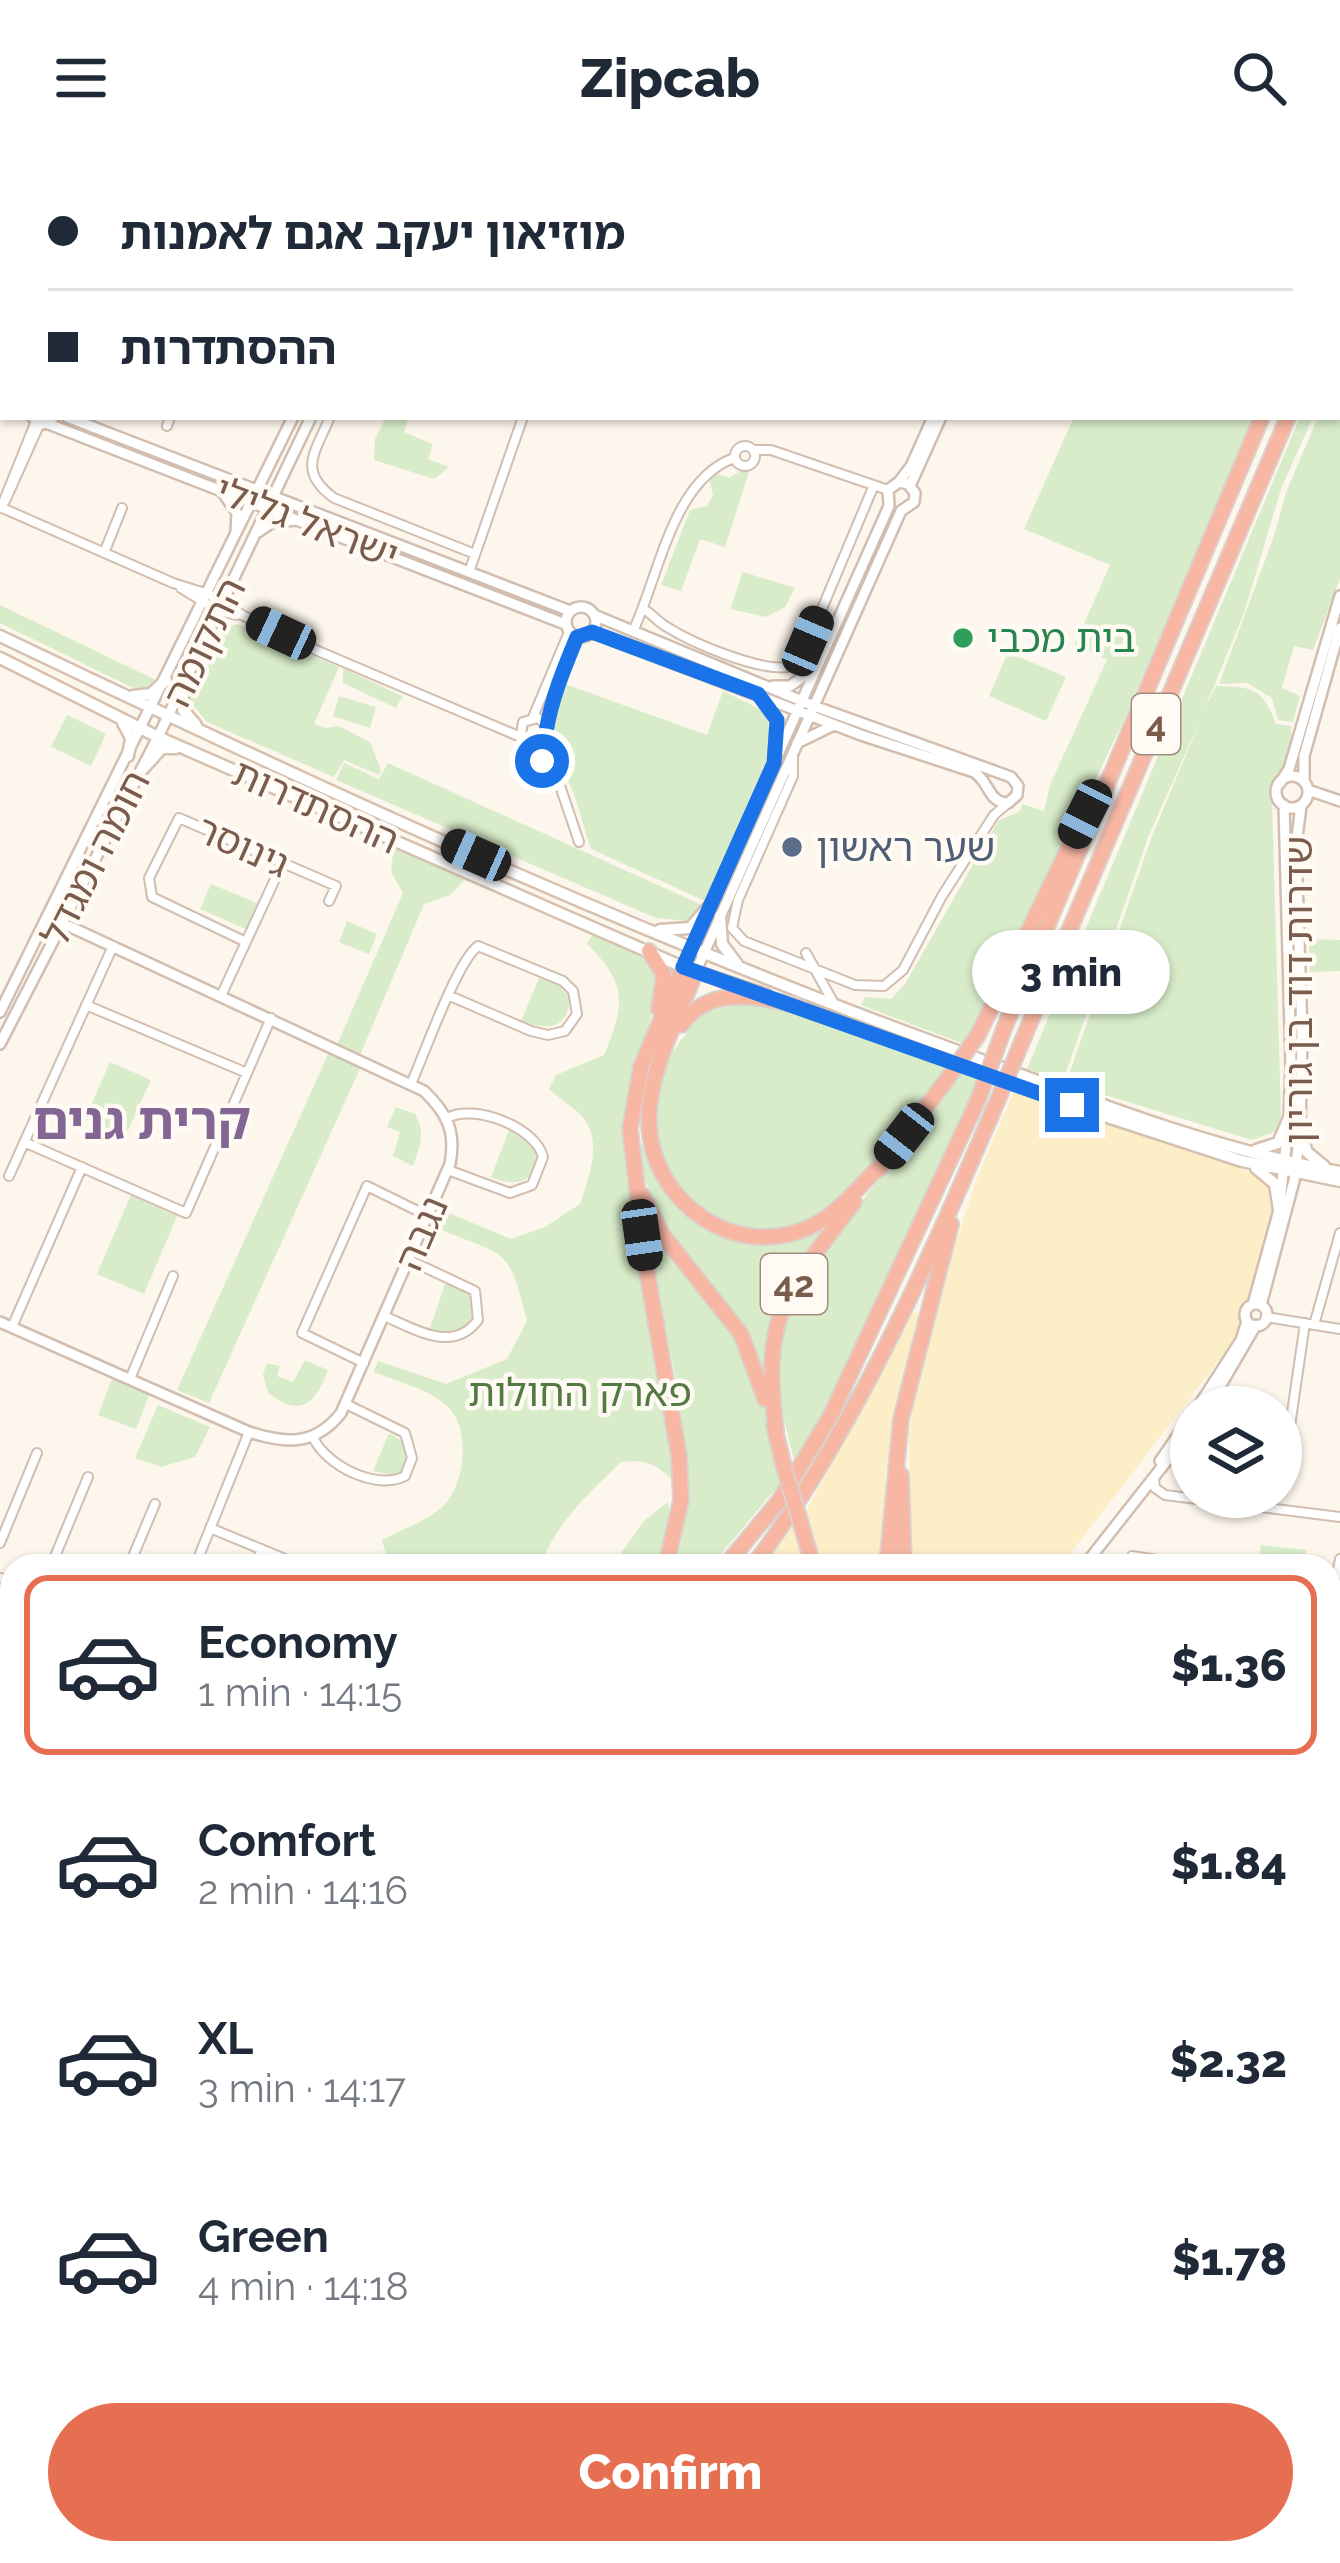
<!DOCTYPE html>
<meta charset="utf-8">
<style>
body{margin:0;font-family:Raleway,"Noto Sans Hebrew",sans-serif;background:#f6f6f7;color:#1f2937;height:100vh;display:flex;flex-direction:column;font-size:45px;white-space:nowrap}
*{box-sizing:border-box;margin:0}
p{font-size:39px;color:#747a83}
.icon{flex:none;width:66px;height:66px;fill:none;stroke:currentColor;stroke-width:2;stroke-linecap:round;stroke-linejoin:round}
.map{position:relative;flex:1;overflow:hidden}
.side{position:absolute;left:0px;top:1398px;width:1341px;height:1011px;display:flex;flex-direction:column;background:#fff;border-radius:36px 36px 0 0;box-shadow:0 3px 9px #0004}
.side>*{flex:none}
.guide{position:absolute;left:0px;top:0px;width:1341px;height:264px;box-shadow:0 3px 9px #0004;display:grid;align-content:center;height:264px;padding:0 48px;background:#fff}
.tools{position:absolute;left:1170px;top:1230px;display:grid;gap:24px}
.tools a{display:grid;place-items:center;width:132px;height:132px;border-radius:50%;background:#fff;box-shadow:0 3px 9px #0004;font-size:60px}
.end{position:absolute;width:54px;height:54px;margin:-27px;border:15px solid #1a73e8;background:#fff;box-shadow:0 0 0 6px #fff}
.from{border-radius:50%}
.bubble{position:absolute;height:84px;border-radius:42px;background:#fff;box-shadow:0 3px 9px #0004;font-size:39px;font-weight:800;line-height:84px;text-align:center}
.car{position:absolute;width:36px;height:72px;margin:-36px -18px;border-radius:15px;box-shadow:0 0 9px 3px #0007;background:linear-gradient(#222 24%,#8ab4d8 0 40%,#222 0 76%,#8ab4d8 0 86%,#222 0)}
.guide b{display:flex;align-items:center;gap:42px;height:114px;font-size:45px}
.guide b+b{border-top:3px solid #e0e1e3}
.guide i{width:30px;height:30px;background:#1f2937}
ul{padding:21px 0 0;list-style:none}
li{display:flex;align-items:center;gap:36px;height:180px;margin:0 24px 18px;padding:0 24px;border:6px solid transparent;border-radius:24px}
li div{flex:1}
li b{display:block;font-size:45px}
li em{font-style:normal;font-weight:800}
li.on{border-color:#e76f51}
li>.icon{width:108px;height:108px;stroke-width:1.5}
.cta{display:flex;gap:24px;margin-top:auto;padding:24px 48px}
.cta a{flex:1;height:138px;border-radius:72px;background:#e76f51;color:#fff;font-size:48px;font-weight:800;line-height:138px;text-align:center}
header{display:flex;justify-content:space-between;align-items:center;height:156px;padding:0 48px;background:#fff;font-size:54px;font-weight:800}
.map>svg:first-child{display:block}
</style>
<header><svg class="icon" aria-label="menu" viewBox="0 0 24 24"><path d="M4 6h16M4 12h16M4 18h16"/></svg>Zipcab<svg class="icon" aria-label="search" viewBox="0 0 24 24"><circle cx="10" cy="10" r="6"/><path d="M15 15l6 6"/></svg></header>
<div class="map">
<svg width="1340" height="2407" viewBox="0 0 1340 2407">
<rect width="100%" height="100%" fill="#fdf6ec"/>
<!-- green -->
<path fill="#d8ecc9" d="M 1340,211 L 1340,423 L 1313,494 L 1294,490 L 1282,532 L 1300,540 L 1293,566 L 1278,564 L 1272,542 L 1247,527 L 1219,528 L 1274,380 L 1287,334 L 1318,261 L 1338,261 Z
M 386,261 L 409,261 L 404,276 L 433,288 L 428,303 L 449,311 L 434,323 L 374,304 L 375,283 Z
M 1074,261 L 1254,261 L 1123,566 L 978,869 L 964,888 L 861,849 L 865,841 L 891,843 L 905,828 L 998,665 L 1020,655 L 1022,648 L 1044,655 L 1050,629 L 1107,504 L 1075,488 L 1110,409 L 1024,373 Z
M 1300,261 L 1313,261 L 1281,333 L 1244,457 L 1203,557 L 1216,530 C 1253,531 1263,532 1276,568 L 1291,570 C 1294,608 1276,611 1272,643 L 1281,961 L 1274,976 L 1252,984 L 1066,927 L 1152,680 L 1203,558 L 1149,679 L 1063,925 L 1027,913 Z
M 742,314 L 749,316 L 725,391 L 700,383 L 681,435 L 661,429 L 690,354 L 707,350 L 713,339 L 709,323 L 713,316 L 729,322 Z
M 743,416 L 795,432 L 785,451 L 766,461 L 730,453 Z
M 0,449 L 160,526 L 151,534 L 131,531 L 0,467 Z
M 237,468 L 339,511 L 314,568 L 326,572 L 339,570 L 370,586 L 381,614 L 379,619 L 344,604 L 334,621 L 207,566 L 185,539 C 197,510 205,478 237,468 Z
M 1008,496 L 1066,521 L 1046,565 L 989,540 Z
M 343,512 L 400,539 L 403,540 L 396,552 L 343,527 Z
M 562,527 L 707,579 L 723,535 L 766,556 L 771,583 L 768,600 L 705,745 L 591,693 C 579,658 574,619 545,595 L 559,582 L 549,560 Z
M 339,540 L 376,551 L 370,572 L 333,560 Z
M 67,559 L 106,578 L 91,610 L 51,591 Z
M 344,607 L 379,623 L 388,607 L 702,749 L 688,765 L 656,762 L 336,624 Z
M 394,686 L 468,720 L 450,739 L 424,748 L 360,899 L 337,889 L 403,737 L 391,716 Z
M 211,728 L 257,747 L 246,773 L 200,753 Z
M 347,765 L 377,778 L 369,798 L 339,786 Z
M 594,777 L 637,794 L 657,819 L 647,886 L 627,956 L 676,1328 C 657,1308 648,1303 621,1306 C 588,1338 557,1366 540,1410 L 389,1410 L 382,1384 C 401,1374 425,1366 441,1352 C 464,1332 471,1279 451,1254 C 434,1234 397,1226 374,1216 L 378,1205 L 446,1228 L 507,1203 L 527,1165 C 508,1088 507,1101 436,1072 L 444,1055 L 511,1083 L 545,1071 L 580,1048 C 589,1020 605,982 579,957 C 570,949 559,942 549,933 L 556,919 L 604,899 C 625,849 628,828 587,788 Z
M 1309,783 L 1340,784 L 1340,815 L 1310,816 Z
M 540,820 L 556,826 L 570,842 C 568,875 546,874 521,865 Z
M 738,848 L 798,857 L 949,913 L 879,1007 L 837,1053 L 800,1074 L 742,1079 L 675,1040 L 654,984 L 660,928 L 671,898 L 701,857 Z
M 330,894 L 362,908 L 209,1247 L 177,1234 Z
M 110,906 L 151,924 L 125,981 L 85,963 Z
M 963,914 L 981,921 L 826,1257 L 796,1312 L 777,1235 L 776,1202 L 784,1153 L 831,1085 Z
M 396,951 L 415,958 C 426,978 420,990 413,1010 L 393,1000 L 400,976 L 387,971 Z
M 510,972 L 536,985 L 541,1006 C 528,1029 514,1030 491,1021 Z
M 644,988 L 666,1036 L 702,1068 L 741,1083 L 836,1063 C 797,1116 770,1148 764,1216 C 735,1129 651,1086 636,990 Z
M 131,1039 L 177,1060 L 144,1138 L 97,1118 Z
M 645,1065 C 669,1106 708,1134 732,1174 C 759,1220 771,1273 783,1324 L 711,1410 L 675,1410 C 707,1301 661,1175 645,1065 Z
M 447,1122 L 472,1136 L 475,1163 C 462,1179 449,1181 430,1172 Z
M 305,1204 L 328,1214 C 315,1248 301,1262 268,1237 L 263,1218 L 267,1207 L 280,1210 L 277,1220 L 293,1226 Z
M 112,1223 L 150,1237 L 136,1273 L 98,1259 Z
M 158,1249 L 210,1271 L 195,1301 L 161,1311 L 135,1302 Z
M 389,1277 L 407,1288 C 408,1302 409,1313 394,1320 L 373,1315 Z
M 668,1346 L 672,1367 L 660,1410 L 612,1410 L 644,1365 Z
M 1261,1389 L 1306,1394 L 1304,1410 L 1258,1410 Z
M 12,1577 L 12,1655 L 0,1656 L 0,1580 Z
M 0,1660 L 12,1661 L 12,1723 L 0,1726 Z
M 0,1804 L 12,1816 L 12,1909 L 0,1904 Z
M 1329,1869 L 1340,1871 L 1340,2116 L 1329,2125 Z
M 0,1922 L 12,1927 L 12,1979 L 0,1969 Z
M 1329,2166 L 1340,2174 L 1340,2211 L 1329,2258 Z
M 1340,2278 L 1340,2407 L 1310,2407 L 1313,2397 L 1329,2397 L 1329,2326 Z
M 994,2397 L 1294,2397 L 1291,2407 L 1045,2407 Z"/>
<!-- sand -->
<path fill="#fcefc7" d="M 1014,934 L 1250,1016 L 1269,1029 L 1273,1047 L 1271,1062 L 1243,1168 L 1223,1199 L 1061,1410 L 910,1410 L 909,1279 L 915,1235 L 945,1119 L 978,1019 Z
M 908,1155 L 920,1158 L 886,1316 L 880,1410 L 820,1410 L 805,1357 L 870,1238 Z
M 795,1367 L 807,1410 L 761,1410 Z"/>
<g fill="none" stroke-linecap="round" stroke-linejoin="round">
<!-- minor casing -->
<g stroke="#d1beb0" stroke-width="12">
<path id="minor" d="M 287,0 L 292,3
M 319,0 L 323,3
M 645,0 L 653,3
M 991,0 L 1010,0
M 165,3 L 167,0
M 302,3 L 305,0
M 472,3 L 474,0
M 853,3 L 854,0
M 0,107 L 3,109
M 330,261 C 315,297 297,315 334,342 L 475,398
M 167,270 L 170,261
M735 300a10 10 0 1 1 20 0a10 10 0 1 1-20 0Z
M 754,294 L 771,294 L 888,334
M 5,345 L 40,267
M 0,351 L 173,427 L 208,438 L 244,460 L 318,495 L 523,582
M 1,352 L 36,265
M 104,397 L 122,352
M 469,416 L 523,261
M 181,432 L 219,455 L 237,459
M 644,453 C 653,459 658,466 667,471 C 692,487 758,515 787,511 L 808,486 L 874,329
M 633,475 C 659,421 672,324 734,302
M 533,561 L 569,476
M 545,566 L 577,481
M 540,586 L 564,599
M 528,587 L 540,586 L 546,578 L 545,568 L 538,562 L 523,566 L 521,579 L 537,602 L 554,612 L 579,686
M 793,601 L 793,620 L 738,744 L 732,772 L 744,785 L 855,829 L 884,830 L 903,814 L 942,740 L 994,659 L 1008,647
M 246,786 L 152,741 L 149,722 L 179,662 L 336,730 L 329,745
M 806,797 L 833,846
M 221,840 L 282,708
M 86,849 L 247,917
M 411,928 C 424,899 457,805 478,790 L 563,825 L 573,835 L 577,858 L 565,875 L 548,879 L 531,875 L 450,840
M 447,962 C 473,947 536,971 543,1001 L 532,1029 L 510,1037 L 448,1014
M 24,986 L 186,1057 L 271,862
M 9,1020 L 113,790
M 384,1160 C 415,1173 453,1198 478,1164 L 475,1135 L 409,1104
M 1266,1161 L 1340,1173
M 1314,1169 L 1340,1077
M 12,1171 L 82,1011
M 364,1207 L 302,1177 L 367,1030 L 428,1060
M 130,1223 L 173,1120
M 1281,1276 L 1289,1277 L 1305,1167
M 313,1281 C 325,1309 376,1335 405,1320 L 412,1302 L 405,1277 L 346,1248
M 1154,1322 L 1155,1332 L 1165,1339 L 1340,1361
M 210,1372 L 302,1410
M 0,1387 L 37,1297
M 1132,1400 L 1195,1410
M 51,1410 L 88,1321
M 129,1410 L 155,1348
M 195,1410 L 249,1276
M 254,1410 L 262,1393
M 0,1422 L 12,1425
M 1329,1455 L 1340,1403
M 0,1503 L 0,1512
M 1329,1511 L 1340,1513
M 0,1546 L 12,1543
M 1329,1611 L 1340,1613
M 1329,1677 L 1340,1679
M 1329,1734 L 1340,1736
M 1329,1794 L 1340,1796
M 1329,1854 L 1340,1856
M 1329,2289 L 1340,2245
M 153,2397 C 170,2407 181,2399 200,2398 C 214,2397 227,2402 239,2407
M 357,2407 L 400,2397 L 428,2407
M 1297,2407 L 1300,2397"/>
</g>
<!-- tertiary casing -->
<g stroke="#d1beb0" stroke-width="14">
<path id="tertiary" d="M 421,3 L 422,0
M 438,3 L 440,0
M 1046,3 L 1049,0
M 1057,3 L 1058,0
M 0,229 L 3,231
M 0,241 L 3,243
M 32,261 L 43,268 L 54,261
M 67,261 L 570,455
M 46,267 L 565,468
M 899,326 L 911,310 L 933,261
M 910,330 L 941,261
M 223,337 L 237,357 L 236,375
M 258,376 L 273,366 L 298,364
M566 466a15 15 0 1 1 30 0a15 15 0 1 1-30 0Z
M 592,476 L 861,579 L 974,616 C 990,626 988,647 1008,647 L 1017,639 L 1018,630 L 1011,621 L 814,550 L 594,459
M 773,530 L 790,530 L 811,515
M 761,542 L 777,564 L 777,592
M 797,587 L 834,569
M1276 636a16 16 0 1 1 32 0a16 16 0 1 1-32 0Z
M 1304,626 L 1304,600 L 1340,472
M 1280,627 L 1289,613 L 1340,440
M 1308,634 L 1340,645
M 683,811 L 889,350 L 888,334 L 899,326 L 908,328 L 915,337 L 914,346 L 901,355 L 696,815
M 0,856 L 293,261
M 0,888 L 158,581 L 311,261
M 1253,1148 L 1279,1054 L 1289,962 L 1291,910 L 1284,649
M1245 1159a11 11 0 1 1 22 0a11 11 0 1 1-22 0Z
M 1261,1149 L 1294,1025 L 1300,975 L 1302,879 L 1296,689 L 1301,650
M 0,1166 L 249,1276 C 286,1288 315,1290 341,1257 L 450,1008 C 456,976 448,958 424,935 L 47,760
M 1198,1251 L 1241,1184 L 1247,1165
M 1208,1251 L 1256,1169
M 1160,1305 L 1191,1260
M 1084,1410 L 1191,1274"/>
</g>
<!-- secondary casing -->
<g stroke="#d6c0b0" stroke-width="15">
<path id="secondary" d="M 0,480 C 306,626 615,769 933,886 C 1066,935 1200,991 1340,1016
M 0,502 L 158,581 L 516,738 L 683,811 L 767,839
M 183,527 L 183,554 L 196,569
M 133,540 L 151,538 L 166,524
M 123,567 L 131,582 L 128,600
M 141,615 L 162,592 L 176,592
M 720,760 L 722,788 L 737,808
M 660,774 L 690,772 L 711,748
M 796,849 L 1071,949 L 1242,1005 L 1340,1025
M 1300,975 L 1307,996 L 1324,1010
M 1256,994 L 1278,987 L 1289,962
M 1256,1012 L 1275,1028 L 1279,1054
M 0,1913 L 12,1918
M 0,2089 L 12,2099
M 1329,2136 L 1340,2137
M 1329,2158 L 1340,2166
M 569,2397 L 602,2407
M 953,2397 L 1007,2407
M 106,2407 L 115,2397
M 126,2407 L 137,2397"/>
</g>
<!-- trunk casing -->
<g stroke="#dad1cd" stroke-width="16">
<path id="trunk" d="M 519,2397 L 540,2407
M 858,2407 L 861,2397"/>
</g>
<!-- motorway casing -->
<g stroke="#dad1cd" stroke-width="18">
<path id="motorway" d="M 1338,83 L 1340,78
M 1338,145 L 1340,140
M 649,795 L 664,819 L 659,853
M 696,815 C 678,862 648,915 649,965 C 650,1047 738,1108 814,1069 C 841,1055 861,1028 883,1007
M 681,869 C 710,828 756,841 799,850
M 1005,870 L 1262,261
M 1026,876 L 1288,261
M 978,879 L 1089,650
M 878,1014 L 945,926
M 642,1039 L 662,1078 L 741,1178 L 765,1243
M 774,1270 L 784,1311
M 776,1274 C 761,1157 786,1136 854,1046
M 901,1319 L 904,1410
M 808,1392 L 813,1410
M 666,1410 L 681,1344 L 679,1300 L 647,1116 L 630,973 L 641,911 L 683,811
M 725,1410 L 779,1345 L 830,1261 L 978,944
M 753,1410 C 858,1269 927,1108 996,948
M 887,1410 L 901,1263 L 951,1068
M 0,1747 L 12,1743
M 0,1767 L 12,1763
M 0,1793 L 12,1805
M 0,1979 L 12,1990
M 0,2016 L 12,2025
M 0,2029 L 12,2037
M 0,2100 L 12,2107
M 628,2397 L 655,2407
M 681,2397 L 715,2407
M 761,2397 L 800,2407
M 814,2397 L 843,2407
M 884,2397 L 891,2407"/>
</g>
<!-- minor -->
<use href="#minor" stroke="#fff" stroke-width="8"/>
<!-- tertiary -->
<use href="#tertiary" stroke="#fff" stroke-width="9"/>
<!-- secondary -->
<use href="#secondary" stroke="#fff" stroke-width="10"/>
<!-- trunk -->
<use href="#trunk" stroke="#f9c8a4" stroke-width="12"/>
<!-- motorway -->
<use href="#motorway" stroke="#f7b7a3" stroke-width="14"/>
<!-- secondary-bridge casing -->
<g stroke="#d6c0b0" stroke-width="15" stroke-linecap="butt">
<path id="secondary-bridge" d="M 786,2397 L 787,2407"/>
</g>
<!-- trunk-bridge casing -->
<g stroke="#dad1cd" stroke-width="16" stroke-linecap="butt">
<path id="trunk-bridge" d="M 831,2407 L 833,2397"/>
</g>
<!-- motorway-bridge casing -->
<g stroke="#dad1cd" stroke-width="18" stroke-linecap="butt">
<path id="motorway-bridge" d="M 945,926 L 978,879
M 978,944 L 1005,870
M 996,948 L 1026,876
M 784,1311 L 808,1392"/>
</g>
<!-- secondary-bridge -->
<use href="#secondary-bridge" stroke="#fff" stroke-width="10"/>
<!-- trunk-bridge -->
<use href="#trunk-bridge" stroke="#f9c8a4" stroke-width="12"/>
<!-- motorway-bridge -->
<use href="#motorway-bridge" stroke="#f7b7a3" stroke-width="14"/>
</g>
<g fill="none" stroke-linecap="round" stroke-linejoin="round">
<!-- route -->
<path stroke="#1a73e8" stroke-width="15" d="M 542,605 L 537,602 C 536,587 544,589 546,576 C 552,541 563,515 577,481 L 592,476 L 758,538 L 777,564 L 774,607 L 683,811 L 1072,949"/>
</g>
<!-- markers -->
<circle fill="#2e9e5b" stroke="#fffaf3" stroke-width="4.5" cx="963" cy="482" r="12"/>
<circle fill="#5c6f8a" stroke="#fffaf3" stroke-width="4.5" cx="792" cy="691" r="12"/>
<g text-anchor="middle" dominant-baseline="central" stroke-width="9" stroke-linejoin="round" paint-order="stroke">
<!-- shield labels -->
<g fill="#fffaf3" stroke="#a28b7f" stroke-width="3">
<rect x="1132" y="538" width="48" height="60" rx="9"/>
<rect x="761" y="1098" width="66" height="60" rx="9"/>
</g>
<g font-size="36" font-weight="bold" fill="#7a5c4d">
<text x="1156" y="568">4</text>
<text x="794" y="1128">42</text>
</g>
<!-- street labels -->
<g font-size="39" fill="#7a5c4d" stroke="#fffaf3">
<text transform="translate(307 366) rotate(21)">ישראל גלילי</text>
<text transform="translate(204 486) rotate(-64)">התקומה</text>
<text transform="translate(316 650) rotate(24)">ההסתדרות</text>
<text transform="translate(243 690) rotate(24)">גינוסר</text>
<text transform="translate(95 702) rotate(-63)">חומה ומגדל</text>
<text transform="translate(1298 834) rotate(-90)">שדרות דוד בן גוריון</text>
<text transform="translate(421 1077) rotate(-67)">נגבה</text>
</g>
<!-- leisure labels -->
<g font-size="39" fill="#27864d" stroke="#fffaf3" text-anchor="start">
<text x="987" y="482">בית מכבי</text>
</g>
<!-- service labels -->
<g font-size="39" fill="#4e5e75" stroke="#fffaf3" text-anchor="start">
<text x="816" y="691">שער ראשון</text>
</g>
<!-- park labels -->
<g font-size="39" fill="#537a41" stroke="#fffaf3">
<text x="580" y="1236">פארק החולות</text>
</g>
<!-- district labels -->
<g font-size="51" font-weight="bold" fill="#846695" stroke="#fffaf3">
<text x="142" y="965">קרית גנים</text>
</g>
</g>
</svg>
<div class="tools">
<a><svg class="icon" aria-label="layers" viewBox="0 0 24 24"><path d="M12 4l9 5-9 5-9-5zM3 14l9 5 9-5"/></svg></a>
</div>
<i class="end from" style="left:542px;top:605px"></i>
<i class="end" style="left:1072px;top:949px"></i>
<div class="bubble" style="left:972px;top:774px;width:198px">3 min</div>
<i class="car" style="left:281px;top:477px;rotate:295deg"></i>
<i class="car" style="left:808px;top:485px;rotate:23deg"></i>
<i class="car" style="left:1085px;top:658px;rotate:207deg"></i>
<i class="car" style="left:476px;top:699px;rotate:294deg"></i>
<i class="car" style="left:904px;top:980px;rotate:218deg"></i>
<i class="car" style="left:642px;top:1079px;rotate:172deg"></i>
<div class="guide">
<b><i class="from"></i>מוזיאון יעקב אגם לאמנות</b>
<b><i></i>ההסתדרות</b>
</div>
<section class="side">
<ul>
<li class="on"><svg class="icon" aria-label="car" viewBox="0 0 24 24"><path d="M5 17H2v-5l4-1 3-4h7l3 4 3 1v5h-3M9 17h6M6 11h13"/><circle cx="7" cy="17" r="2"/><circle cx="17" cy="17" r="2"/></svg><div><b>Economy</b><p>1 min · 14:15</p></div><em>$1.36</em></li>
<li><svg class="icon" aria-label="car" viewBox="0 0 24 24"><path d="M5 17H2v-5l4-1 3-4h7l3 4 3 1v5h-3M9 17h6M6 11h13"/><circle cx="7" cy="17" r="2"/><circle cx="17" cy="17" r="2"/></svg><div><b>Comfort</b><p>2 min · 14:16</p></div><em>$1.84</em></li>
<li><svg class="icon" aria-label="car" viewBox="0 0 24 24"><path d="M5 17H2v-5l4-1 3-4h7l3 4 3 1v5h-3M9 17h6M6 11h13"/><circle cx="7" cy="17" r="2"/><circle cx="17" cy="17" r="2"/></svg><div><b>XL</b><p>3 min · 14:17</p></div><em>$2.32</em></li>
<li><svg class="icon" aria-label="car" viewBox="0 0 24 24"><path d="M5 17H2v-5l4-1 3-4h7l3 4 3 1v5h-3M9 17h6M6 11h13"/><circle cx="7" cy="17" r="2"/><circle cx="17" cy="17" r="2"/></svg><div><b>Green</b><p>4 min · 14:18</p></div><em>$1.78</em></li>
</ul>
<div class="cta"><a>Confirm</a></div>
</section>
</div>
